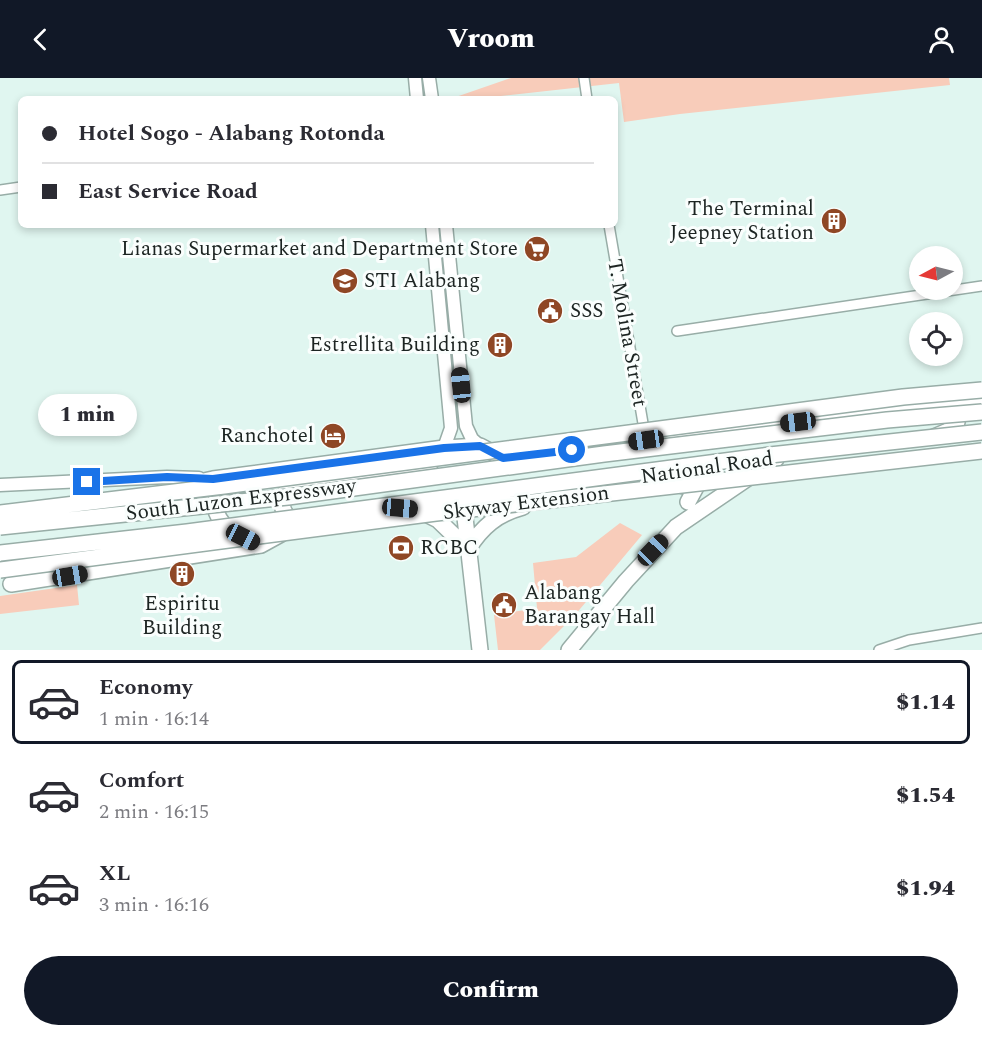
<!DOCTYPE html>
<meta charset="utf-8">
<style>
body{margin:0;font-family:Spectral,serif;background:#f2f2f3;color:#2b2b33;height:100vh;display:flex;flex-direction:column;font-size:22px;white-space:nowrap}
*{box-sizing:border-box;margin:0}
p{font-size:20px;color:#7c7c81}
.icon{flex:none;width:33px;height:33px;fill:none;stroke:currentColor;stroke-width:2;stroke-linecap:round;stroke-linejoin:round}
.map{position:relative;height:572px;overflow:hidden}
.drawer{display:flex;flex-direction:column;background:#fff;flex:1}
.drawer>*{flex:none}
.banner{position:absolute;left:18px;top:18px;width:600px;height:132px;border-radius:9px;box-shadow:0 3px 9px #0003;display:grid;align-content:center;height:132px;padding:0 24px;background:#fff}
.needle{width:39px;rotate:263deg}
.controls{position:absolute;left:909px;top:168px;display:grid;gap:12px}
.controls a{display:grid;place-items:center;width:54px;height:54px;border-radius:50%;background:#fff;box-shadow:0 3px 9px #0003;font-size:30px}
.end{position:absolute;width:27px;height:27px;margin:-14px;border:8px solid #1a73e8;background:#fff;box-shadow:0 0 0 3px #fff}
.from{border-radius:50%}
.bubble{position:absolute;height:42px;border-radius:21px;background:#fff;box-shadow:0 3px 9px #0003;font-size:20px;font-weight:800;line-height:42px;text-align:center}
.car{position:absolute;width:18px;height:36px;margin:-18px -9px;border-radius:8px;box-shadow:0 0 4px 2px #0007;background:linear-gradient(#222 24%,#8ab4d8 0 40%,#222 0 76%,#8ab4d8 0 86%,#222 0)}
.banner b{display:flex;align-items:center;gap:21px;height:57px;font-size:22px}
.banner b+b{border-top:2px solid #e1e1e2}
.banner i{width:15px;height:15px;background:#2b2b33}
ul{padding:10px 0 0;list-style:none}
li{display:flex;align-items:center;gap:18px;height:84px;margin:0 12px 9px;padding:0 12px;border:3px solid transparent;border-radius:9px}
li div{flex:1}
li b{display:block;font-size:22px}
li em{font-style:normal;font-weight:800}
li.on{border-color:#111827}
li>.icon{width:54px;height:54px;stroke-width:1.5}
.cta{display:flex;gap:12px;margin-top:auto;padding:12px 24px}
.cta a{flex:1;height:69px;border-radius:36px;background:#111827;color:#fff;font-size:24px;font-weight:800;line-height:69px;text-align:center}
header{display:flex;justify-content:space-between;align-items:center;height:78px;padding:0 24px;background:#111827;color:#fff;font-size:27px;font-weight:800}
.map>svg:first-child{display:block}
</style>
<header><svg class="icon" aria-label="back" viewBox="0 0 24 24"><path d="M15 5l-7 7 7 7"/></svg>Vroom<svg class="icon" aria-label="person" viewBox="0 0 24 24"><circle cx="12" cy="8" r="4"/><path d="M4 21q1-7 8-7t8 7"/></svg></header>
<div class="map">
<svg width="982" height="572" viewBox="0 0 982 572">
<rect width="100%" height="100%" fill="#e0f6f0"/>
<!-- green -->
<path fill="#f8ccba" d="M 511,0 L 949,0 L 950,7 L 680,36 L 624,44 L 619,5 L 473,21 L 450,21 Z
M 620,445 L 642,457 L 575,537 L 540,572 L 498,572 L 494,537 L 537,530 L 533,485 L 576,479 Z
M 77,507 L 79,527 L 0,536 L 0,518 Z"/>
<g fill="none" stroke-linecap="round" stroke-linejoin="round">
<!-- minor casing -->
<g stroke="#98ada7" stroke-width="12">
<path id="minor" d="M 584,0 L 587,21
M 0,112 L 21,109
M 609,147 L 645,357
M 677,253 L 982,208
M 879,572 L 909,562 L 982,550"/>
</g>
<!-- major casing -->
<g stroke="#98ada7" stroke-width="15">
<path id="major" d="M 415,0 L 417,21
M 429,0 L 432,21
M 432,147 L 451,350 L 444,370
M 446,147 L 466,348 L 472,361 L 480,368
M 0,407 L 167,399 L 199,400"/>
</g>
<!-- highway casing -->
<g stroke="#98ada7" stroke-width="18">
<path id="highway" d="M 934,359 L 948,353 L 957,344 L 950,326
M 213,401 C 214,423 212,443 235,455
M 185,407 L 213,401 L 444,370 L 480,368 L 503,380 L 541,376 L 950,326 L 982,318
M 683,408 L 696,409 L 688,424
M 463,422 L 480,572
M 422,434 L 438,442 L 468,471
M 299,442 L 289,440 C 280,431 280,421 288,411 L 430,393
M 468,471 C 482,449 497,436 523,429
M 11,506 L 261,467 L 281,456
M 569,572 L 626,503 L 676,449 L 776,381"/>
</g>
<!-- minor -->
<use href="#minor" stroke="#fff" stroke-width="9"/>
<!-- major -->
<use href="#major" stroke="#fff" stroke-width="12"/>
<!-- highway -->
<use href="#highway" stroke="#fff" stroke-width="15"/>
<!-- highway-bridge casing -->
<g stroke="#98ada7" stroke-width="18" stroke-linecap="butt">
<path id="highway-bridge" d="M 0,435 L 224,408 L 903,319 L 982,312
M 0,449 L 288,419 L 604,376 L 887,342 L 982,334
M 0,475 L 187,454 L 770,377 L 982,354
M 0,492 L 436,435 L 982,373"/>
</g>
<!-- highway-bridge -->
<use href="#highway-bridge" stroke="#fff" stroke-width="15"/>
</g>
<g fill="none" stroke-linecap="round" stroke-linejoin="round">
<!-- route -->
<path stroke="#1a73e8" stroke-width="8" d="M 87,404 L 167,399 L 213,401 L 444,370 L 480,368 L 503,380 L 572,372"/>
</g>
<!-- icons -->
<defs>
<g id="building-disc" transform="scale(1.35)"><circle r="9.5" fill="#8f4725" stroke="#fafefd"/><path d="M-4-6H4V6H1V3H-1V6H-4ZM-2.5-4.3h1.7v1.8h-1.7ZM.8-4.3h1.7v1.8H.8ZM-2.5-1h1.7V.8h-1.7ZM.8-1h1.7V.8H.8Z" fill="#fff"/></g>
<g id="supermarket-disc" transform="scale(1.35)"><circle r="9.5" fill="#8f4725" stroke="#fafefd"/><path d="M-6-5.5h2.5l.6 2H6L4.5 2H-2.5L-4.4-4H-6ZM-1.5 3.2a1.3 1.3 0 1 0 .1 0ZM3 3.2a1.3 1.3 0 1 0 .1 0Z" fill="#fff"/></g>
<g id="school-disc" transform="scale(1.35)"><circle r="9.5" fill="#8f4725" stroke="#fafefd"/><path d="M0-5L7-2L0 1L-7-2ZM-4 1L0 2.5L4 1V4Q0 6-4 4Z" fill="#fff"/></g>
<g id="civic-disc" transform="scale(1.35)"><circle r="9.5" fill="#8f4725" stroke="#fafefd"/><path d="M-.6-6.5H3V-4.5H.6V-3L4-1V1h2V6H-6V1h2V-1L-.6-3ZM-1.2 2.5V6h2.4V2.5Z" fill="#fff"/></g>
<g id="hotel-disc" transform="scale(1.35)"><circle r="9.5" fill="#8f4725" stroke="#fafefd"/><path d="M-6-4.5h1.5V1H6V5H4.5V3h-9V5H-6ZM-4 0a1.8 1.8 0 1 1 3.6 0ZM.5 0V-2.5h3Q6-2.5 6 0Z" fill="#fff"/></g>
<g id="bank-disc" transform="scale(1.35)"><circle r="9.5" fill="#8f4725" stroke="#fafefd"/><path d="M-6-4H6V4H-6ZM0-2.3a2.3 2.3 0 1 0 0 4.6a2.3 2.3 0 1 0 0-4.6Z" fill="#fff"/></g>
</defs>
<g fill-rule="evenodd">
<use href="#building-disc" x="834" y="143"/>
<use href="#supermarket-disc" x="537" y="171"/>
<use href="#school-disc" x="345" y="203"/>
<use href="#civic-disc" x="550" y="233"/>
<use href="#building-disc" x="500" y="267"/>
<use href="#hotel-disc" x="333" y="358"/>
<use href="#bank-disc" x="401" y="470"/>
<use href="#building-disc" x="182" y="496"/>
<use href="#civic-disc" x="504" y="527"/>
</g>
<g text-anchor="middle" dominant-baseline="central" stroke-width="6" stroke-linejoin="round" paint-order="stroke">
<!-- poi labels -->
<g font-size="21" fill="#1c2422" stroke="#fafefd" text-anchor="end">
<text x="814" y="131">The Terminal<tspan x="814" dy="24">Jeepney Station</tspan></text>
<text x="518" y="171">Lianas Supermarket and Department Store</text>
<text x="364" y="203" text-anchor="start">STI Alabang</text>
<text x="570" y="233" text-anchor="start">SSS</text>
<text x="480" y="267">Estrellita Building</text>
<text x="314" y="358">Ranchotel</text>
<text x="420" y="470" text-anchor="start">RCBC</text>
<text x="524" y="515" text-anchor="start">Alabang<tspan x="524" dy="24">Barangay Hall</tspan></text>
<text x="182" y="526" text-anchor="middle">Espiritu<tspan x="182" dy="24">Building</tspan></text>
</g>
<!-- street labels -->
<g font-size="21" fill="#1c2422" stroke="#fafefd">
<text transform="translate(627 255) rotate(80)">T. Molina Street</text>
<text transform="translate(707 390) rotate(-8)">National Road</text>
<text transform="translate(241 422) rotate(-7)">South Luzon Expressway</text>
<text transform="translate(526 425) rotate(-7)">Skyway Extension</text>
</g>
</g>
</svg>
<div class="controls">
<a><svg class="needle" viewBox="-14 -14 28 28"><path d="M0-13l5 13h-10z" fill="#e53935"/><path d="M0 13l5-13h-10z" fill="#7c7c81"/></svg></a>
<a><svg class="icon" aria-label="locate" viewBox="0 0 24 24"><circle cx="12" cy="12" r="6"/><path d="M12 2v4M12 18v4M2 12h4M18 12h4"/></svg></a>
</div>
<i class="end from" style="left:572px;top:372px"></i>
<i class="end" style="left:87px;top:404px"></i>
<div class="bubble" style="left:38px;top:316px;width:99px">1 min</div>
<i class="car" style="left:461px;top:307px;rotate:354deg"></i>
<i class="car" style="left:798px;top:344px;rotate:263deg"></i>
<i class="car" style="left:646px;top:362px;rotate:262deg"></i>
<i class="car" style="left:400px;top:430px;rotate:95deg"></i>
<i class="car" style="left:243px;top:459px;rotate:117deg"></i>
<i class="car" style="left:653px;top:472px;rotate:44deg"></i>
<i class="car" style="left:70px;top:498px;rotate:80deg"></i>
<div class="banner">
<b><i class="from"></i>Hotel Sogo - Alabang Rotonda</b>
<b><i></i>East Service Road</b>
</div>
</div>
<section class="drawer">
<ul>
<li class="on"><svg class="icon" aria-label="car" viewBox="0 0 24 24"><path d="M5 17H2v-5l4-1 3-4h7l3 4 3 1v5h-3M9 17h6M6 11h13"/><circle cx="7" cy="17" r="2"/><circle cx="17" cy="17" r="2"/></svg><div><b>Economy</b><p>1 min · 16:14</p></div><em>$1.14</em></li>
<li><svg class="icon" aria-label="car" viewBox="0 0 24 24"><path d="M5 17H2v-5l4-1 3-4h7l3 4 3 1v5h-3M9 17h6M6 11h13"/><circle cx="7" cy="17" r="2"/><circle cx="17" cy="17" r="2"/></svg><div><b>Comfort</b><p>2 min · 16:15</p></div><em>$1.54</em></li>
<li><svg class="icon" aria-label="car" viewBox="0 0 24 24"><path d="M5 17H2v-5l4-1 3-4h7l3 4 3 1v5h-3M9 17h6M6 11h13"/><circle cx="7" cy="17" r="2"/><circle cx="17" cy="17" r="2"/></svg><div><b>XL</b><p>3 min · 16:16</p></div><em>$1.94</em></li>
</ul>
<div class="cta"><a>Confirm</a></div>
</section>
